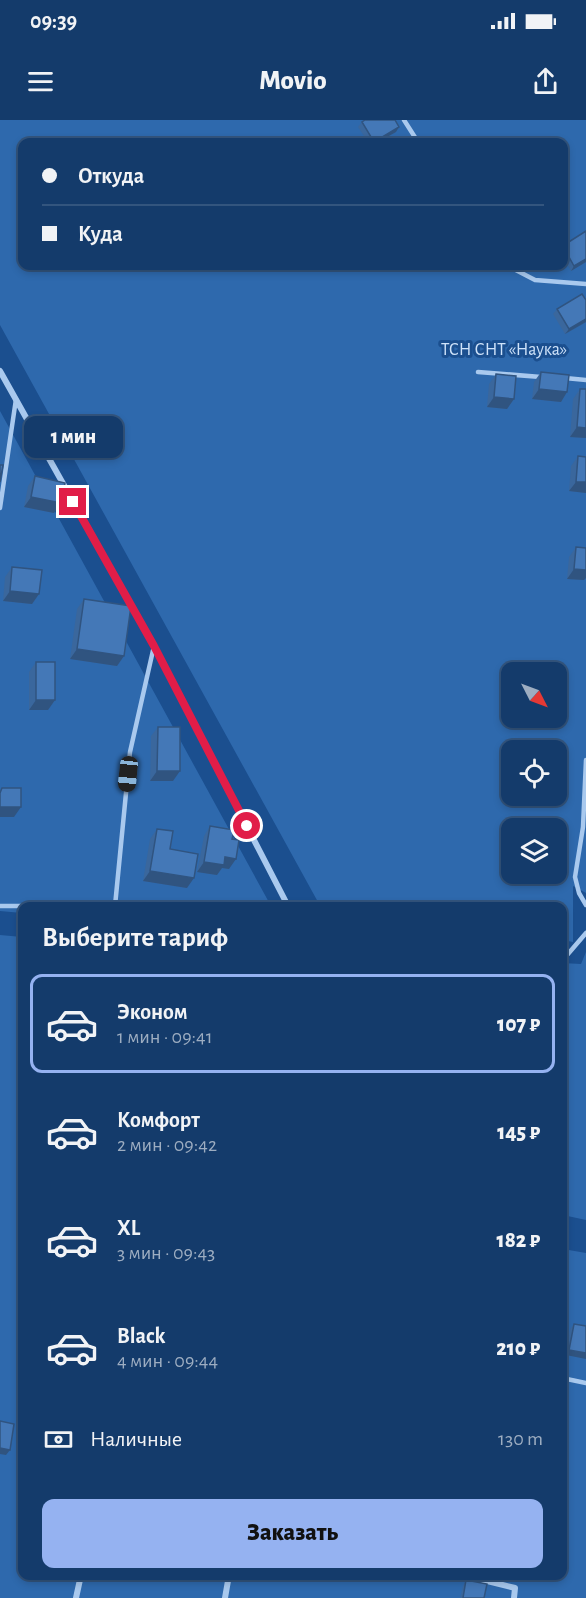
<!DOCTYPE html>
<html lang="ru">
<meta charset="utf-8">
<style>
body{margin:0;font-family:"Alegreya Sans",sans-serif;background:#214673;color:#f1f3f6;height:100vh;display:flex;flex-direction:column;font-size:22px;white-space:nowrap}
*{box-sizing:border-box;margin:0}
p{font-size:20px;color:#9dadc1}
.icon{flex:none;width:33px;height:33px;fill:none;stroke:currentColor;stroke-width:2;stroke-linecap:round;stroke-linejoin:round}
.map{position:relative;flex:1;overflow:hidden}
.panel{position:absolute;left:18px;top:782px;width:549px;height:678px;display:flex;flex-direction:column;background:#143b6b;border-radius:12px;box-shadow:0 3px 9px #0003,0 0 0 2px #33557e}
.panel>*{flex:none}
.hud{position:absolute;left:18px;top:18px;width:550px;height:132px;border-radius:12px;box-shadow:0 3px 9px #0003,0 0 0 2px #33557e;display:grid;align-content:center;height:132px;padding:0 24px;background:#143b6b}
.needle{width:39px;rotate:132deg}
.fabs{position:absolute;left:501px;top:542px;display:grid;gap:12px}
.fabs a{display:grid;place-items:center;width:66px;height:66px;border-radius:12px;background:#143b6b;box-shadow:0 3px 9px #0003,0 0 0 2px #33557e;font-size:30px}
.end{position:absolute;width:27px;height:27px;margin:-14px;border:8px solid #e11d48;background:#fff;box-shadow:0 0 0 3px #fff}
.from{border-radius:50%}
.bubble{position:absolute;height:42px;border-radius:12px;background:#143b6b;box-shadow:0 3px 9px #0003,0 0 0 2px #33557e;font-size:20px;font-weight:800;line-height:42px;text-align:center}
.car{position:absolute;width:18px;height:36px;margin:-18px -9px;border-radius:8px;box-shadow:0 0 4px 2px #0007;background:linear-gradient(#222 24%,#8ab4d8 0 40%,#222 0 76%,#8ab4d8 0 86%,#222 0)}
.hud b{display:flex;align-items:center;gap:21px;height:57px;font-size:22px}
.hud b+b{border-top:2px solid #33557e}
.hud i{width:15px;height:15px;background:#f1f3f6}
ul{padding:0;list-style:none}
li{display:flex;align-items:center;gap:18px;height:99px;margin:0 12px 9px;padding:0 12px;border:3px solid transparent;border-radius:12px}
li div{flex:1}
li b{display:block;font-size:22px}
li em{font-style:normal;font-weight:800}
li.active{border-color:#95b2f1}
li>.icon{width:54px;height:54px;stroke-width:1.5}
h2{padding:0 24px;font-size:27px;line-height:72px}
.pay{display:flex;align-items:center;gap:15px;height:66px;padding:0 24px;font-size:22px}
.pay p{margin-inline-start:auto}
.primary-button{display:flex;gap:12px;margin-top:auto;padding:12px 24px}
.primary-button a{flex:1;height:69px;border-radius:12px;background:#95b2f1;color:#111;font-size:24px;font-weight:800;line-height:69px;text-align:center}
.status{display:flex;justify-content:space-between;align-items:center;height:42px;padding:0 30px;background:#143b6b;direction:ltr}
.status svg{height:16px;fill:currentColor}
header{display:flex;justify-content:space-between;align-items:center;height:78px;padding:0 24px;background:#143b6b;font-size:27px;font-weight:800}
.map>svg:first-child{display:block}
</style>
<div class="status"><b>09:39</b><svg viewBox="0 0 49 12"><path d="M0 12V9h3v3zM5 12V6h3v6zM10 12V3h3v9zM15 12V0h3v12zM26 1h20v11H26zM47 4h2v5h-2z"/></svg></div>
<header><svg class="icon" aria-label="menu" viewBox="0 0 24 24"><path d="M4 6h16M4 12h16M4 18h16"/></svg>Movio<svg class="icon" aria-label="share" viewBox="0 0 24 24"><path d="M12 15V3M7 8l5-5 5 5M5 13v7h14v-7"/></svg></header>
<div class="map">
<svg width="586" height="1478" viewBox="0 0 586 1478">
<rect width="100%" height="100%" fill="#1b4f8f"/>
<!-- green -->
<path fill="#2e69ad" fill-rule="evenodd" d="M 0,0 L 586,0 L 586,773 L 573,766 L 573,822 L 563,820 L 562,786 L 345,786 L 318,782 L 0,205 ZM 22,22 L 564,22 L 564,146 L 22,146 ZM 512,552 L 556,552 L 556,597 L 512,597 ZM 512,630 L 556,630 L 556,675 L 512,675 ZM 512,708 L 556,708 L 556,753 L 512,753 Z
M 0,291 L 271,786 L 22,786 L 22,793 L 0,791 Z
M 0,815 L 22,817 L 22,1455 L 562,1455 L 563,1129 L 586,1133 L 586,1478 L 0,1478 Z
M 586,832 L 586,1100 L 563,1095 L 562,843 L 581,844 Z"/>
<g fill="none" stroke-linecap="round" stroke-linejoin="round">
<!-- service -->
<path stroke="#a9c9ee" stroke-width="4.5" d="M 404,0 L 418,22
M 508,146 L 535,160 L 586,164
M 478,252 L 541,257
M 565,258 L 586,260
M 0,388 L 16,279
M 586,640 L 583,707 L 575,757 L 579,773 L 586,785
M 0,786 L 22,786
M 115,786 L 130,632 L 154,526
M 562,836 L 568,834 L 586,813
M 562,1258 L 586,1263"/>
<!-- minor -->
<path stroke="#a9c9ee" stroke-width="6" d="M 0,251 L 154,526 L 288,786
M 463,1455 L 515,1468 L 514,1478
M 76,1478 L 81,1455
M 225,1478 L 229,1455"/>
</g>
<!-- wall -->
<path fill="#3a679d" d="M 362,2 L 396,12 L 378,22 L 368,22 L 358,7 Z
M 586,111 L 586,142 L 571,151 L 564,139 L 564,125 Z
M 586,180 L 586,202 L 565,214 L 553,194 L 557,189 Z
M 541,252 L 567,272 L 561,282 L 532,279 L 534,262 Z
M 496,254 L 514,279 L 507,289 L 487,287 L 489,264 Z
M 580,269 L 586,269 L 586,318 L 570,317 L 573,279 Z
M 578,336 L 586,373 L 569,371 L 571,346 Z
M 35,356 L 54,393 L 24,387 L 28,366 Z
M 576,427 L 586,428 L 586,458 L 584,460 L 567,459 L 569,437 Z
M 12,447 L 39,474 L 32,484 L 3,481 L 5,457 Z
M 84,479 L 124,536 L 117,546 L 70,539 L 77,489 Z
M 36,542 L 55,580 L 48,590 L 29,590 L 29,552 Z
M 556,576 L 558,595 L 551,605 L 536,598 L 536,597 L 556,597 Z
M 158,607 L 173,661 L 150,661 L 151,616 Z
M 210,706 L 232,719 L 229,749 L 222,748 L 217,755 L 197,752 L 204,716 Z
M 157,709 L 187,768 L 143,761 L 150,719 Z
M 574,1204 L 586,1206 L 566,1235 L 570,1209 Z
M 466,1460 L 484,1478 L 460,1478 L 463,1466 Z"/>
<!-- shaded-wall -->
<path fill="#305480" d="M 399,7 L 396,12 L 378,22 L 374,22 Z
M 586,139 L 586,142 L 571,151 L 574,146 Z
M 586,199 L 586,202 L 565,214 L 569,209 Z
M 539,269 L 567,272 L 561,282 L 532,279 Z
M 494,277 L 514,279 L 507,289 L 487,287 Z
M 577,307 L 586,308 L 586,318 L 570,317 Z
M 576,362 L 586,362 L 586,373 L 569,371 Z
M 31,377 L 61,383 L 54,393 L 24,387 Z
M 574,449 L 586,450 L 586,458 L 584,460 L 567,459 Z
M 10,471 L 39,474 L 32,484 L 3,481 Z
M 77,529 L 124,536 L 117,546 L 70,539 Z
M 36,580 L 55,580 L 48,590 L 29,590 Z
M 157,651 L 180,651 L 173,661 L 150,661 Z
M 0,687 L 21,687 L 14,697 L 0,697 Z
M 225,737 L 236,739 L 229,749 L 222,748 L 217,755 L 197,752 L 204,742 Z
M 150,751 L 194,758 L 187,768 L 143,761 Z
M 569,1230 L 586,1233 L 586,1239 L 566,1235 Z
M 0,1328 L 10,1330 L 6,1335 L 0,1334 Z"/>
<!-- building -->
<path fill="#4478b7" stroke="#305480" stroke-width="1.5" d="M 365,0 L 395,0 L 399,7 L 374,22 L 362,2 Z
M 586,111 L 586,139 L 574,146 L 564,128 L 564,125 Z
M 582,174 L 586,180 L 586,199 L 569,209 L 557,189 Z
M 541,252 L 569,255 L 567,272 L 539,269 Z
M 496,254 L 516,256 L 514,279 L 494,277 Z
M 580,269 L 586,269 L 586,308 L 577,307 Z
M 578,336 L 586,337 L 586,362 L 576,362 Z
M 0,345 L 3,345 L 0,362 Z
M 35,356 L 65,363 L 61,383 L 31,377 Z
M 576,427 L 586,428 L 586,450 L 574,449 Z
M 12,447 L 42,450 L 39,474 L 10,471 Z
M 84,479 L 131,486 L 124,536 L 77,529 Z
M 36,542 L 55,542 L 55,580 L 36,580 Z
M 556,576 L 565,580 L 558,595 L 556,594 Z
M 158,607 L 180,607 L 180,651 L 157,651 Z
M 2,668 L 21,668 L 21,687 L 0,687 L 0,673 Z
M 210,706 L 234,710 L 232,719 L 239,720 L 236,739 L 225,737 L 224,745 L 204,742 Z
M 157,709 L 173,711 L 170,729 L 198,734 L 194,758 L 150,751 Z
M 574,1204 L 586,1206 L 586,1233 L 569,1230 Z
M 0,1301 L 14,1304 L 10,1330 L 0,1328 Z
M 466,1460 L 487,1464 L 484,1478 L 463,1478 Z"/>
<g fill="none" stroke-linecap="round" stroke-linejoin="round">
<!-- route -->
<path stroke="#e11d48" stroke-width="8" d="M 73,382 L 154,526 L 247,706"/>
</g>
<g text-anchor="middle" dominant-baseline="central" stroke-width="6" stroke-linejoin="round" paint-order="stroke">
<!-- park labels -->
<g font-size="18" fill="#cfe3fa" stroke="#1b4f8f">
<text x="504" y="230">ТСН СНТ «Наука»</text>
</g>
</g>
</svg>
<div class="fabs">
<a><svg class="needle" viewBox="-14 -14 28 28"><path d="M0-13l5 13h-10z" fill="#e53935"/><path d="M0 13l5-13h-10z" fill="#9dadc1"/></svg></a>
<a><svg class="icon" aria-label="locate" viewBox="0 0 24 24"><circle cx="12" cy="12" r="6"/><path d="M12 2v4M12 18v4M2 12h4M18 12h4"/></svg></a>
<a><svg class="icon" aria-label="layers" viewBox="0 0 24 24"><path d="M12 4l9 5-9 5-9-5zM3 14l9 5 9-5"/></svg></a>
</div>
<i class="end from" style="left:247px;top:706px"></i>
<i class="end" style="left:73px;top:382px"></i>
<div class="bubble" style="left:24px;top:296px;width:99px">1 мин</div>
<i class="car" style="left:128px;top:654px;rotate:186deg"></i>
<div class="hud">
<b><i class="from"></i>Откуда</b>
<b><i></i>Куда</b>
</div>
<section class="panel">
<h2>Выберите тариф</h2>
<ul>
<li class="active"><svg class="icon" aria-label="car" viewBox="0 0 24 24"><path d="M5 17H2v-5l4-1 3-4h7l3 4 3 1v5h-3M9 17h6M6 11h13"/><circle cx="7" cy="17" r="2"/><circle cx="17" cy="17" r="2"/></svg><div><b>Эконом</b><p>1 мин · 09:41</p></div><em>107 ₽</em></li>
<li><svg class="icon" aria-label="car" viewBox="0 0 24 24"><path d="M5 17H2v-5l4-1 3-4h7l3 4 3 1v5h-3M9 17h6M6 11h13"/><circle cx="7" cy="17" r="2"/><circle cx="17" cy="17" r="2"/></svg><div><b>Комфорт</b><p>2 мин · 09:42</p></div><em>145 ₽</em></li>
<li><svg class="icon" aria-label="car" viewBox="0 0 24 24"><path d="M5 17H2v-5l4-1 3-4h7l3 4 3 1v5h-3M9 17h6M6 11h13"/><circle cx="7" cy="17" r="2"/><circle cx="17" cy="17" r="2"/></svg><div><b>XL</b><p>3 мин · 09:43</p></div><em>182 ₽</em></li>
<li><svg class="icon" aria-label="car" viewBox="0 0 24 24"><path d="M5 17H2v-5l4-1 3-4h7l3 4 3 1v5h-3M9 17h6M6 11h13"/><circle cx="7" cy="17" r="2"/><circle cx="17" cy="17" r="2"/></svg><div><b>Black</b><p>4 мин · 09:44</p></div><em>210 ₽</em></li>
</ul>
<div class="pay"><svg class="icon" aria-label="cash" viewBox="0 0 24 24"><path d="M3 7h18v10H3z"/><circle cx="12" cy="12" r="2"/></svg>Наличные<p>130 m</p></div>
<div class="primary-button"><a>Заказать</a></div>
</section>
</div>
